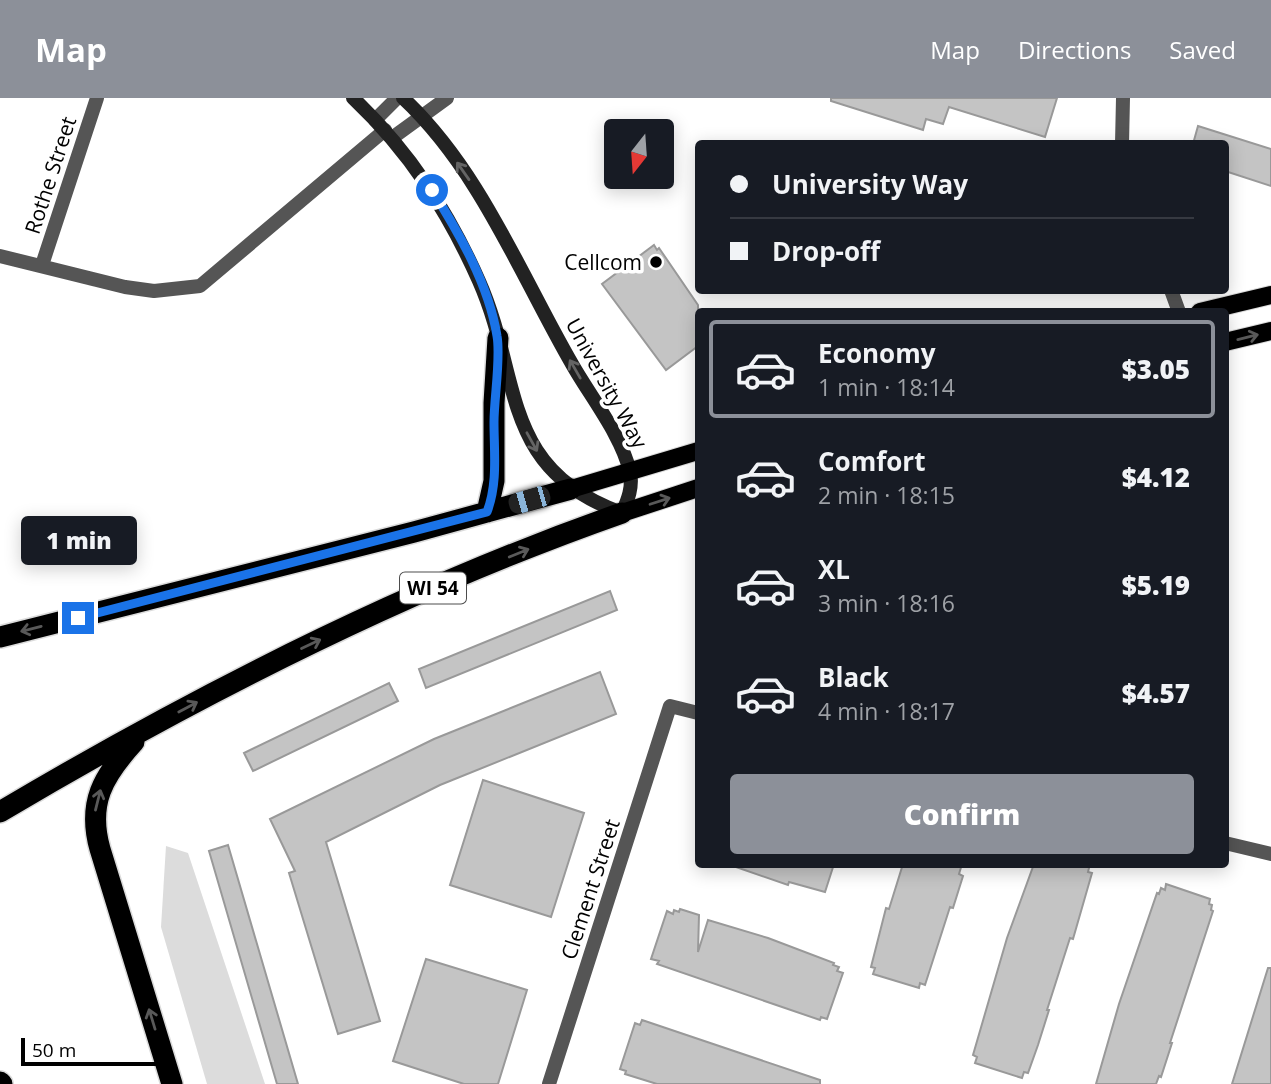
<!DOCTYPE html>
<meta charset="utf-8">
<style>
body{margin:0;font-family:"Open Sans",sans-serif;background:#242831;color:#f1f3f6;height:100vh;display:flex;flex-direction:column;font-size:26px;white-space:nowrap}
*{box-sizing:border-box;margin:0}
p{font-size:23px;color:#9ea1a6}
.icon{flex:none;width:38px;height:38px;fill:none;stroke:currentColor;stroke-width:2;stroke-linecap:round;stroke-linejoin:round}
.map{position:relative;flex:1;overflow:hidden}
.details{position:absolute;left:695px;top:210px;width:534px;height:560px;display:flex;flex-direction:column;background:#171b24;border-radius:7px;box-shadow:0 4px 18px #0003}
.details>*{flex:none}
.banner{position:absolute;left:695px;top:42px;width:534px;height:154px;border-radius:7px;box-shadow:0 4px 18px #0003;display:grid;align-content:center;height:154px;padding:0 35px;background:#171b24}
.needle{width:46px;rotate:197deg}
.fabs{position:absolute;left:604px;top:21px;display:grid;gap:14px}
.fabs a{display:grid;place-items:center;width:70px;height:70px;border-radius:7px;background:#171b24;box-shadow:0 4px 18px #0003;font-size:35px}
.scale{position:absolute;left:21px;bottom:18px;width:140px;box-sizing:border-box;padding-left:7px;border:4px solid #000;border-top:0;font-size:19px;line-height:24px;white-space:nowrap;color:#000;-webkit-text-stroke:5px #fff;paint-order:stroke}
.end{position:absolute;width:32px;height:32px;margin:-16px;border:9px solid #1a73e8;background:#fff;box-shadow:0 0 0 4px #fff}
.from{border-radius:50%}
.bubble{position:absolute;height:49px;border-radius:7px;background:#171b24;box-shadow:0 4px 18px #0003;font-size:23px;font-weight:800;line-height:49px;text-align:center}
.car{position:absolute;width:21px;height:42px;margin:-21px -10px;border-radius:9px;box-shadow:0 0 5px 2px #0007;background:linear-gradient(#222 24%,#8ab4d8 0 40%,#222 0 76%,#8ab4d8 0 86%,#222 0)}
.banner b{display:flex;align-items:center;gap:24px;height:66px;font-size:26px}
.banner b+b{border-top:2px solid #363941}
.banner i{width:18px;height:18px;background:#f1f3f6}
ul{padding:12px 0 0;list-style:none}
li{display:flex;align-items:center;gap:21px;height:98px;margin:0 14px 10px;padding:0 21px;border:4px solid transparent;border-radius:7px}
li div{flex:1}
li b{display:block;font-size:26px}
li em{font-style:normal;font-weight:800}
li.on{border-color:#8c9099}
li>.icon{width:63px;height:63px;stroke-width:1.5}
.cta{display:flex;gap:14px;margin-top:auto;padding:14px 35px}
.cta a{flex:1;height:80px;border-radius:7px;background:#8c9099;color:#fff;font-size:28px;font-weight:800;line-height:80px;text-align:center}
header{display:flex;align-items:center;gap:42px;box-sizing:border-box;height:98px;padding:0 35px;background:#8c9099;color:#fff}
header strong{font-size:33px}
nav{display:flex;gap:38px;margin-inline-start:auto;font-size:24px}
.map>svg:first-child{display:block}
</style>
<header>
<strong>Map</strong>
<nav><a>Map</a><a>Directions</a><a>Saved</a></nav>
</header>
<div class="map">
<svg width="1271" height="986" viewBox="0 0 1271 986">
<rect width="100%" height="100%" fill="#fff"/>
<!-- green -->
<path fill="#dcdcdc" d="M 166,748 L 188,755 L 265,986 L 207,986 L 161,829 Z"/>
<!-- building -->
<path fill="#c4c4c4" stroke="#999" stroke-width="2" d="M 831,0 L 1057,0 L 1045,39 L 949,9 L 943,26 L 926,21 L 923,32 L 831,3 Z
M 1198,28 L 1271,51 L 1271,88 L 1225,73 L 1225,46 L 1193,46 Z
M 654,147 L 657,152 L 659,150 L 698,207 L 698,248 L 666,272 L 602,186 Z
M 610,493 L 617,512 L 426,590 L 419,571 Z
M 600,574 L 616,616 L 440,687 L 326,744 L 380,923 L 338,936 L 289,775 L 295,773 L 270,721 L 434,641 Z
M 389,585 L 398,603 L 253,673 L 244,655 Z
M 483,682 L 584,715 L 551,819 L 450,787 Z
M 228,747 L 298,986 L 277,986 L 209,753 Z
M 736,766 L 834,766 L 825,794 L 789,784 L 788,787 L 736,769 Z
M 903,766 L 962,766 L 959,776 L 963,778 L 953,810 L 950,809 L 925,887 L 920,885 L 919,890 L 873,876 L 875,870 L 871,869 L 886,810 L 889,811 Z
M 1034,766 L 1090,766 L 1088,774 L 1092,775 L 1073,841 L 1070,840 L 1047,912 L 1049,912 L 1038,947 L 1028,975 L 1024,974 L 1022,980 L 975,965 L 977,959 L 973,957 L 1007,840 Z
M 1166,786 L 1210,801 L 1209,806 L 1212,807 L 1211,812 L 1213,813 L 1170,945 L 1172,945 L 1161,979 L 1159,978 L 1156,986 L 1096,986 L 1119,906 L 1157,795 L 1159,796 L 1161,790 L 1165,792 Z
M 680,811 L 699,817 L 698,854 L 708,822 L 768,840 L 834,865 L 833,867 L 839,869 L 837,873 L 843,875 L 827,921 L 821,919 L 820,922 L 657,866 L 659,863 L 651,861 L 667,813 L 673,816 L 674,812 L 679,814 Z
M 426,861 L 527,892 L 498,986 L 464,986 L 393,963 Z
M 1268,870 L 1271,870 L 1271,986 L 1232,986 Z
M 642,922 L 820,982 L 820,986 L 657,986 L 625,976 L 626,973 L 620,971 L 635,925 L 640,927 Z"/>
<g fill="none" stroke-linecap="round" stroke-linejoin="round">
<!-- primary casing -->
<g stroke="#dbdbdb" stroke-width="20">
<path id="primary" d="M 1200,214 L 1271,197
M 1225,244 L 1271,233
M 571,391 L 698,353
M 622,415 L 698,390"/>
</g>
<!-- motorway casing -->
<g stroke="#dbdbdb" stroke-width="24">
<path id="motorway" d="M 487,414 L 494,383 L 494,305 L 498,240
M 0,539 L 414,434 L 571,391
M 134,644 C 103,678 87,705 100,751 L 172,986
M 0,714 C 197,597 405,491 622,415
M 0,984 L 2,986"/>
</g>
<!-- minor -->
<path stroke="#555" stroke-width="14" d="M 375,22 L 397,0
M 392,40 L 447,0
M 1122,46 L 1123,0
M 0,158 L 125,189 L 154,193 L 200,188 L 385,32
M 42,167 L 97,0
M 1171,192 L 1179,214
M 1225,745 L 1271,756
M 549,986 L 670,608 L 698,615"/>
<!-- secondary -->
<path stroke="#222" stroke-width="14" d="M 353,0 C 409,53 448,113 479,183 C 522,280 499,371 622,415 C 628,402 633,389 630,374 C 622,338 590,298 572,266 C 520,176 480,72 403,0"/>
<!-- primary -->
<use href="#primary" stroke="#000" stroke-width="18"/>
<!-- motorway -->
<use href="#motorway" stroke="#000" stroke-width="21"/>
</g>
<!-- one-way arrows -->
<defs><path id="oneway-shaft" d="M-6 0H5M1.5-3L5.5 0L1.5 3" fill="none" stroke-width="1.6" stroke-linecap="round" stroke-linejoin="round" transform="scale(1.75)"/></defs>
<g stroke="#646464">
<use href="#oneway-shaft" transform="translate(463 73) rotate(-125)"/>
<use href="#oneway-shaft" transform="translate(575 271) rotate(-120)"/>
<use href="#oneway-shaft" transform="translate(532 344) rotate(61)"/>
</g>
<g stroke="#595959">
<use href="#oneway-shaft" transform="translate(1248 239) rotate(-14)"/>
<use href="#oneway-shaft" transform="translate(660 403) rotate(-18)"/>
<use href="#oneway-shaft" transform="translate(519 455) rotate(-22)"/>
<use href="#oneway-shaft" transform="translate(31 531) rotate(166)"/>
<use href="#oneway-shaft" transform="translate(311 546) rotate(-25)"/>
<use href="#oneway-shaft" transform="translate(188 609) rotate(-28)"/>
<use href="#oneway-shaft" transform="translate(98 702) rotate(-76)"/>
<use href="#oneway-shaft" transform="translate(152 921) rotate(-107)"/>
</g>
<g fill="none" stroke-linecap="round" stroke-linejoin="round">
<!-- route -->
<path stroke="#1a73e8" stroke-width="9" d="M 78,520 L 487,414 C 498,385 494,355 494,324 C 494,300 501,260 497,238 C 489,187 459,135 432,92"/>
</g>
<!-- markers -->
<circle fill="#000" stroke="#fff" stroke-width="2.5" cx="656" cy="164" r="7"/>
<g text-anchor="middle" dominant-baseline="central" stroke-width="7" stroke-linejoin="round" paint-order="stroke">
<!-- shield labels -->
<rect fill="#fff" stroke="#4c4c4c" stroke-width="2" x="400" y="474.5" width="66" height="31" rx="5"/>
<g font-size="19" font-weight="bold" fill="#000">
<text x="433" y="490">WI 54</text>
</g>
<!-- street labels -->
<g font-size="21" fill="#000" stroke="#fff">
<text transform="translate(50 77) rotate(-72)">Rothe Street</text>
<text transform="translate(607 285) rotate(61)">University Way</text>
<text transform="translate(590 791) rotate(-72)">Clement Street</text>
</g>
<!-- poi labels -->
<g font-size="21" fill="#000" stroke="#fff" text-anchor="end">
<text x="642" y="164">Cellcom</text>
</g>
</g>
</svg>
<div class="fabs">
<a><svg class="needle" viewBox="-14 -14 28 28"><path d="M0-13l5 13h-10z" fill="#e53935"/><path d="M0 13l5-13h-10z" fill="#9ea1a6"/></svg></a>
</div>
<div class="scale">50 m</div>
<i class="end from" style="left:432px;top:92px"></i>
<i class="end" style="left:78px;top:520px"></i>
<div class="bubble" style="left:21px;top:418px;width:116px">1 min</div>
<i class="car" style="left:529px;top:402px;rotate:254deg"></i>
<div class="banner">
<b><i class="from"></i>University Way</b>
<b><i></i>Drop-off</b>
</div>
<section class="details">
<ul>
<li class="on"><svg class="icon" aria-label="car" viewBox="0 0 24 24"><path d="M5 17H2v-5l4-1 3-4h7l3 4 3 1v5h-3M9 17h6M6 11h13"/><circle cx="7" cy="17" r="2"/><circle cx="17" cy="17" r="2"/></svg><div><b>Economy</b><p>1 min · 18:14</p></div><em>$3.05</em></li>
<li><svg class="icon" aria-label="car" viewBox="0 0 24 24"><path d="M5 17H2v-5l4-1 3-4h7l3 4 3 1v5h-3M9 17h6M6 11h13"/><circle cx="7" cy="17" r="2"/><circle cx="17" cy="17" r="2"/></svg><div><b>Comfort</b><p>2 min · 18:15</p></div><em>$4.12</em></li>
<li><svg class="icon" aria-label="car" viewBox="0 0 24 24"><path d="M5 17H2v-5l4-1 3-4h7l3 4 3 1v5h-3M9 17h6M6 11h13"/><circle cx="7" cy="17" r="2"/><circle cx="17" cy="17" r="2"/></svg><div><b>XL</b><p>3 min · 18:16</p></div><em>$5.19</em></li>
<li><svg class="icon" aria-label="car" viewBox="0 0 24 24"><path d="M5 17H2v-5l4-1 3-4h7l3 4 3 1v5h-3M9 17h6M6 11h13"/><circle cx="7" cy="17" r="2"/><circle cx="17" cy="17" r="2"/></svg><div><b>Black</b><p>4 min · 18:17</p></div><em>$4.57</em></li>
</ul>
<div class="cta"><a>Confirm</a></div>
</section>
</div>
